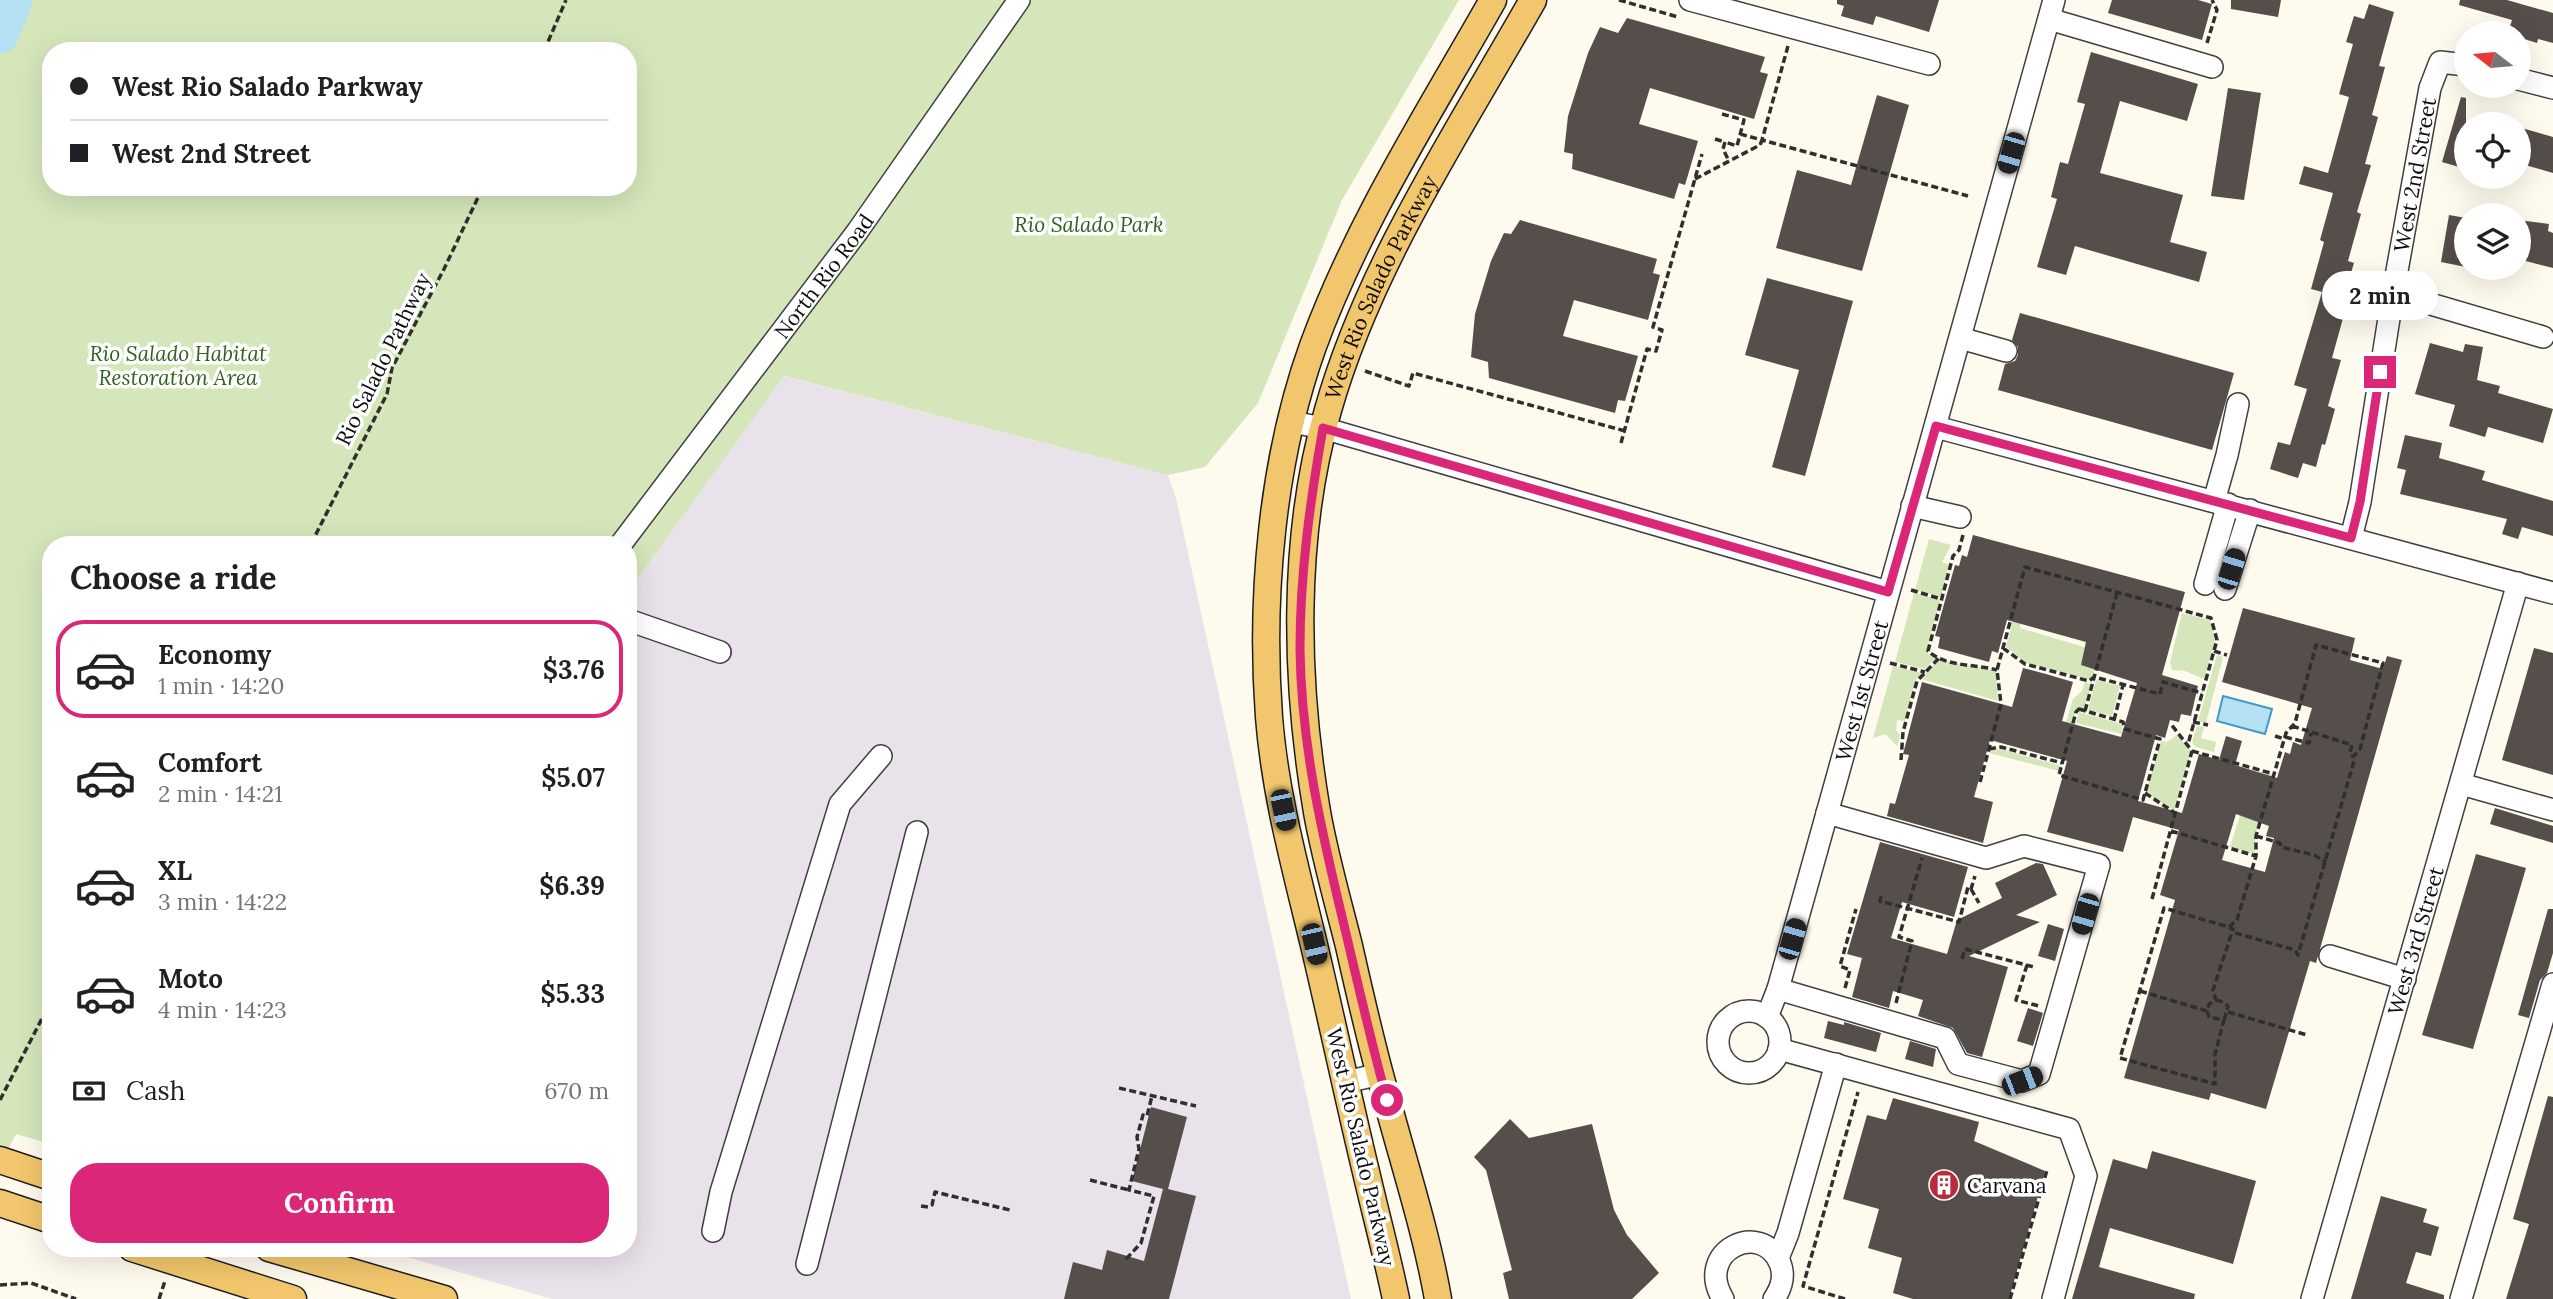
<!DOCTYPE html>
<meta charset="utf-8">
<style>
body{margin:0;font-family:Lora,serif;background:#f2f2f2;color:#202124;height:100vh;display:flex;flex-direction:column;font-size:26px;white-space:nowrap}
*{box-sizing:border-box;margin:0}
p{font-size:23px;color:#757577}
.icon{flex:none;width:38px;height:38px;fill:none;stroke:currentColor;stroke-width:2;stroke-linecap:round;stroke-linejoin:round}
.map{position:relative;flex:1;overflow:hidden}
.sheet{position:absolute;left:42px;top:536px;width:595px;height:721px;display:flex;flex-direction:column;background:#fff;border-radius:28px;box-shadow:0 7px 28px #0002}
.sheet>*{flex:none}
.guide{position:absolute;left:42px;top:42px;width:595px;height:154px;border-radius:28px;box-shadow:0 7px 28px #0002;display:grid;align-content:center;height:154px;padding:0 28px;background:#fff}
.needle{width:46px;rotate:286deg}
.controls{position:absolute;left:2454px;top:21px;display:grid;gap:14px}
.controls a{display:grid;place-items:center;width:77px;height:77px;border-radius:50%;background:#fff;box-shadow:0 7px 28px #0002;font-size:35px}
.end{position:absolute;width:32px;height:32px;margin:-16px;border:9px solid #db2777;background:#fff;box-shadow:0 0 0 4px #fff}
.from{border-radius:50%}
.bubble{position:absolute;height:49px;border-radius:24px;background:#fff;box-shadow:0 7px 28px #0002;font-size:23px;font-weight:800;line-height:49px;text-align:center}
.car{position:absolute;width:21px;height:42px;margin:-21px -10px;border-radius:9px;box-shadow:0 0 5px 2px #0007;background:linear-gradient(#222 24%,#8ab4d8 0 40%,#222 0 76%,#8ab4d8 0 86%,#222 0)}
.guide b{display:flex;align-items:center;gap:24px;height:66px;font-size:26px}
.guide b+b{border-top:2px solid #e0e0e0}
.guide i{width:18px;height:18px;background:#202124}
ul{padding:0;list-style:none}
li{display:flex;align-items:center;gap:21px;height:98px;margin:0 14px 10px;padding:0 14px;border:4px solid transparent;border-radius:28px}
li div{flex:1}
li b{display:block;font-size:26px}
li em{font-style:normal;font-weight:800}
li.current{border-color:#db2777}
li>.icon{width:63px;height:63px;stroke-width:1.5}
h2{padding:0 28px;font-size:32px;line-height:84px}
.pay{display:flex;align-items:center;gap:18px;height:77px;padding:0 28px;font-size:26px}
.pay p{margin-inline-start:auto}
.button{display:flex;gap:14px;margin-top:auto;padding:14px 28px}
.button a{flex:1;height:80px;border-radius:28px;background:#db2777;color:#fff;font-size:28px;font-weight:800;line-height:80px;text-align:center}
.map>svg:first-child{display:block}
</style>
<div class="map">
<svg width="2553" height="1299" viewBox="0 0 2553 1299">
<rect width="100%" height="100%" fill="#fefaee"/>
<!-- industrial -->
<path fill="#eae2eb" d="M 783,376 L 1168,475 L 1176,498 L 1351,1299 L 552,1299 L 376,1248 L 628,1248 L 628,592 Z"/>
<!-- green -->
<path fill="#d4e6ba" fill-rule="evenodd" d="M 0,0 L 1459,0 L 1342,200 L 1258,403 L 1205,467 L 1168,475 L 784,376 L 628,592 L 628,544 L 51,544 L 51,1144 L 16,1134 L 0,1165 ZM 51,51 L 628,51 L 628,187 L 51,187 Z
M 1929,539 L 1951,545 L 1942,562 L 1949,565 L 1941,597 L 1915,590 Z
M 1914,593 L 1940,600 L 1927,649 L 1929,655 L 1936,658 L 1925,669 L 1895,662 Z
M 2019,597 L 2025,602 L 2020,628 L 2087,648 L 2081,665 L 2095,669 L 2093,676 L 2088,679 L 2026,663 L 2006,647 Z
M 2182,613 L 2210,620 L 2215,641 L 2204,679 L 2185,671 L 2172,670 L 2170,662 Z
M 2217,655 L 2223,657 L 2222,661 L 2206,723 L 2198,721 Z
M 1940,659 C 1959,665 1977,666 1996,671 L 1998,701 L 1921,679 Z
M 1893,666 L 1922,673 L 1915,681 L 1905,721 L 1897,720 L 1896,730 L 1900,735 L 1897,746 L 1885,734 L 1873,738 Z
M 2096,680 L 2120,686 L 2112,716 L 2088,710 Z
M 2085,682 L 2091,684 L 2085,707 L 2076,712 L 2063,758 L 2055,760 L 2073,699 L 2082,691 Z
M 2079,712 L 2122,724 L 2122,734 L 2076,723 Z
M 2197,726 L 2204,727 L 2201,738 L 2216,742 L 2214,752 L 2196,747 L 2192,742 Z
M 2177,735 L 2191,751 L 2174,811 L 2146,792 L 2161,741 L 2167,742 Z
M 2001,749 L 2058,765 L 2060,767 L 2059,771 L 1989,753 L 1990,751 Z
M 2260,771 L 2273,775 L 2255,836 L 2255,854 L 2230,847 L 2247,793 Z"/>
<!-- water -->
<path fill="#b6e0f3" stroke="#419ac5" stroke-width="2" d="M 2223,696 L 2272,709 L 2265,734 L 2217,721 Z"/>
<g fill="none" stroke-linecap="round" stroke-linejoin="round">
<!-- river -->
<path stroke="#b6e0f3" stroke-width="37" d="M 0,35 L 14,0"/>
</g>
<!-- building -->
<path fill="#554e4a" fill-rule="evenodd" d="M 1837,0 L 1939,0 L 1929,32 L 1876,16 L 1873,25 L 1841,16 L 1844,6 L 1837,4 Z
M 2112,0 L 2198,0 L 2212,4 L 2202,40 L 2108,13 Z
M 2231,0 L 2281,0 L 2278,17 L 2231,9 Z
M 2460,0 L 2507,0 L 2553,13 L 2553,43 L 2538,39 L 2537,43 L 2518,37 L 2518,33 L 2508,33 L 2512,20 L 2459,5 Z
M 2369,4 L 2394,12 L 2379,66 L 2385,67 L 2372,115 L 2378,117 L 2365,164 L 2371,165 L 2357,212 L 2361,214 L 2348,261 L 2354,263 L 2340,310 L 2345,311 L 2332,358 L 2341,360 L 2328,406 L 2335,409 L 2325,445 L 2322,444 L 2316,467 L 2303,463 L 2298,478 L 2270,469 L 2278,442 L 2290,445 L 2307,389 L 2294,385 L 2322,292 L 2311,289 L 2324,242 L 2320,240 L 2333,193 L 2299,184 L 2304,166 L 2328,173 L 2349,97 L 2339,94 L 2353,44 L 2346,42 L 2354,16 L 2364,19 Z
M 1627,18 L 1765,57 L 1760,72 L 1768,74 L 1754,119 L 1650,88 L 1639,124 L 1698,141 L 1685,185 L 1679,183 L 1674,199 L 1572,169 L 1573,154 L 1564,152 L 1568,116 L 1588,53 L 1600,27 L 1618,33 Z
M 2091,52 L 2198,84 L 2187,121 L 2120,101 L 2100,173 L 2183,195 L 2170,242 L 2207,252 L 2199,282 L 2075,246 L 2066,275 L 2037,267 L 2057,199 L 2051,197 L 2060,162 L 2068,164 L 2085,104 L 2077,102 Z
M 2228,88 L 2261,93 L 2244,200 L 2211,196 Z
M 1877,95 L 1909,105 L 1862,271 L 1776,248 L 1797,170 L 1851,185 Z
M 2461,97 L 2466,98 L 2466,169 L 2442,162 Z
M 2518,127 L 2553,137 L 2553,173 L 2518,163 Z
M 2449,215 L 2466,218 L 2466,267 L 2441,262 Z
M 1520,220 L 1657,259 L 1653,273 L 1660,275 L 1648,320 L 1574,300 L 1563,336 L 1638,356 L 1625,401 L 1618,400 L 1615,413 L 1489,378 L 1488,362 L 1471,357 L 1475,314 L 1491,261 L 1504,233 L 1511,234 Z
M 2518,220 L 2549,224 L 2548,231 L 2553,233 L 2553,268 L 2518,259 Z
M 1767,278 L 1853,301 L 1805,476 L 1772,467 L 1799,370 L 1745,355 Z
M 2020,313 L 2234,373 L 2212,450 L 1998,390 L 2005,364 L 2015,361 L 2018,355 L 2018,347 L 2012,340 Z
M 2430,343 L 2463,352 L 2465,344 L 2483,347 L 2477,380 L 2500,386 L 2498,393 L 2553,409 L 2543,443 L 2488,427 L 2485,437 L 2449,426 L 2455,405 L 2415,394 Z
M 2405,435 L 2442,443 L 2439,458 L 2485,471 L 2482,480 L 2553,501 L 2553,536 L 2522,527 L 2518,539 L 2502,534 L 2507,519 L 2400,494 L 2406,470 L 2397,468 Z
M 1973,535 L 2185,592 L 2162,675 L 2198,686 L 2191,716 L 2181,714 L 2179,722 L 2170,720 L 2165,738 L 2156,735 L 2138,801 L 2182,813 L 2199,754 L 2219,760 L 2226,736 L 2242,741 L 2235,765 L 2277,778 L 2285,752 L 2290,754 L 2293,742 L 2301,745 L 2312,708 L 2222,682 L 2243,608 L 2355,638 L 2350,660 L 2383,669 L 2387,656 L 2402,660 L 2316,963 L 2310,961 L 2266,1109 L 2211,1093 L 2209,1100 L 2124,1078 L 2175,900 L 2160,895 L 2179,830 L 2133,817 L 2123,852 L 2047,832 L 2067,761 L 1990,740 L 1974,797 L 1993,802 L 1983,843 L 1887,816 L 1890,803 L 1895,804 L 1909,755 L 1903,754 L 1922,682 L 2012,707 L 2023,668 L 2046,674 L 2073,682 L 2062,721 L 2121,737 L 2137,683 L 2081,665 L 2086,642 L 2007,620 L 1998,653 L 1992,651 L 1989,662 L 1938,648 L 1940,637 L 1935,636 L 1955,565 L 1959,566 L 1962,555 L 1967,557 ZM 2236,814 L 2269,826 L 2266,836 L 2274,838 L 2265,872 L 2222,860 Z
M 2534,648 L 2553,653 L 2553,775 L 2502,760 Z
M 2495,808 L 2553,826 L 2553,843 L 2490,824 Z
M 1880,842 L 1968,867 L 1954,917 L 1902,902 L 1891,938 L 1947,954 L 1957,920 L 2002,898 L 1995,883 L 2036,863 L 2043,864 L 2057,895 L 2016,915 L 2040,922 L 1969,956 L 2008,967 L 1982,1057 L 1967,1053 L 1953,1028 L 1918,1016 L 1923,1000 L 1893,991 L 1889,1008 L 1852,997 L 1862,958 L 1847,954 Z
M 2476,854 L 2526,868 L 2473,1049 L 2422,1035 Z
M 2548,909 L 2553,909 L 2553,953 L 2547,973 L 2540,980 L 2529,1018 L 2518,1015 Z
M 2048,924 L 2064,929 L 2055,961 L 2038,956 Z
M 2028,1008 L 2043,1013 L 2033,1046 L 2017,1041 Z
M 1828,1021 L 1844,1025 L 1844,1022 L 1881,1033 L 1876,1052 L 1824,1038 Z
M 1910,1041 L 1936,1049 L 1933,1067 L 1905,1059 Z
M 2548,1096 L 2553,1097 L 2553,1299 L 2506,1299 L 2529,1224 L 2513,1219 Z
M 1893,1098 L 1979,1122 L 1974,1141 L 2045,1171 L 2009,1299 L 1913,1299 L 1893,1293 L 1902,1258 L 1868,1248 L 1879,1209 L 1843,1199 L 1867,1115 L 1886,1120 Z
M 1151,1107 L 1187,1117 L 1168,1189 L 1196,1196 L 1169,1299 L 1064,1299 L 1073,1262 L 1102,1270 L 1107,1250 L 1144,1261 L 1163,1189 L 1132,1181 Z
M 1510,1119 L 1529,1138 L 1592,1124 L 1614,1210 L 1627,1235 L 1659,1273 L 1632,1299 L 1509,1299 L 1503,1273 L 1512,1270 L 1486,1170 L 1474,1157 Z
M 2152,1151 L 2256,1181 L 2233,1264 L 2110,1228 L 2099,1267 L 2195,1294 L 2194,1299 L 2072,1299 L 2113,1159 L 2147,1169 Z
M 2381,1196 L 2427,1209 L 2423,1222 L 2439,1227 L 2431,1256 L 2416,1252 L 2406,1283 L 2444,1295 L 2444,1299 L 2351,1299 Z"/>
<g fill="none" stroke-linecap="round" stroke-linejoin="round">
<!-- minor casing -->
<g stroke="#404040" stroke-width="24">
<g id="minor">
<path d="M 1690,0 L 1929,64"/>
<path d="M 2049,19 L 2212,67"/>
<path d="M 2518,79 L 2553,88"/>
<path d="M 2393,293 L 2543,337"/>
<path d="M 1960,338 L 2006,351"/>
<path d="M 1292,422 L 1323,428 L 1888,592"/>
<path d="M 1936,427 L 2553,593"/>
<path d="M 2214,501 L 2227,455 L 2238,404"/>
<path d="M 1912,506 L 1960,517"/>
<path id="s1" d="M 2351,538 L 2360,502 L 2393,293 L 2430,88 L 2440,62 L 2466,65"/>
<path id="s2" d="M 621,544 L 857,232 L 1019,0"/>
<path d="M 2205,584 L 2228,504"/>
<path d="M 2225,589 L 2250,510"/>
<path d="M 628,620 L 720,652"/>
<path d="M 2461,784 L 2553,810"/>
<path d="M 2330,956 L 2405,979"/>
<path d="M 1778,989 L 1945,1038 L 1958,1064 L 2022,1081 L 2039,1074 L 2099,865 L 2024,846 L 1986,858 L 1827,813"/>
<circle cx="1749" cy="1042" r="31"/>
<path id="s3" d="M 1767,1017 L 1778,989 L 2054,0"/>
<path d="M 1779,1049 L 2069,1129 L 2086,1176 L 2053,1299"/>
<path d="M 1346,1082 L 1380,1074"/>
<path d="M 713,1231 L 721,1192 L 840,804 L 881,756"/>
<path d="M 1778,1258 L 1788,1233 L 1836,1064"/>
<path d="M 807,1264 L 917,832"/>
<path d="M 1723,1299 C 1694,1251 1761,1219 1780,1263 C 1785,1276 1782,1287 1774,1299"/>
<path id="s4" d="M 2312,1299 L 2518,583"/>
<path d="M 2461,1299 L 2553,984"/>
</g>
</g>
<!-- major casing -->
<g stroke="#1e1e1e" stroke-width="29">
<g id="major">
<path d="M 0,1160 L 51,1177"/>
<path d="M 0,1203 L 51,1220"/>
<path d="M 132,1248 L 293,1299"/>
<path d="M 269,1248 L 444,1299"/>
<path d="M 1396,1299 C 1387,1256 1376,1215 1366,1172 C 1348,1097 1332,1021 1314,945 C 1296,870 1275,795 1269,717 C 1260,597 1272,460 1313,346 C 1358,223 1429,113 1493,0"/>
<path id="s5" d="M 1438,1299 C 1426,1230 1403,1161 1385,1093 C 1371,1044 1360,995 1349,946 C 1338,902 1325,857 1317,812 C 1295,683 1291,538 1328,410 C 1369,265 1459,131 1533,0"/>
</g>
</g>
<!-- path -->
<path stroke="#2f2f2f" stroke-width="3.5" stroke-dasharray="7 3.5" stroke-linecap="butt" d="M 1619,0 L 1678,17
M 2207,43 L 2217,10 L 2212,0
M 1788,46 L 1762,140 L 1968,196
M 544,51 L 566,0
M 1722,114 L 1744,120 L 1737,146 L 1725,142
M 1715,139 L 1725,142 L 1723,149 L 1729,161
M 1695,179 L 1760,145 L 1762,140 L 1740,134
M 1365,371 L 1409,386 L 1413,373 L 1625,431
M 1621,443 L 1647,349 L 1656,351 L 1662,330 L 1653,327 L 1702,154
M 1963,535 L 1959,550 L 1953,556 L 1928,651 C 1945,667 1976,664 1997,670
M 311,544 L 387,394 L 392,368 L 444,269 L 483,187
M 1911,590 L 1941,599
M 2003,648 L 2025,664 L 2089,681 L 2094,677 L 2160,694 L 2163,682 L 2202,693
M 2214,651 L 2227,655
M 1890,663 L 1925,672
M 2079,709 L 2123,722 L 2125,729 L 2160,739 L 2143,800 L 2059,775 L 2076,712 Z
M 2085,711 L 2117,593
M 2114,720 L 2123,685
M 2193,722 L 2208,725
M 2292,726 L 2352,745 L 2350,752 L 2353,757
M 2275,736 L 2284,739
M 2285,737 L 2309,743 L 2311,733
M 1989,749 L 2001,747 L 2062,763
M 2192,751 L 2274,774
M 1901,760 L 1903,732 L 1917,681 L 1939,658
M 1980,782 L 2001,704 L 1997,670 L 2025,567 L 2211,618 L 2217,640 L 2188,744
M 2145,793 L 2175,813
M 2171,831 L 2256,856
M 2256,836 L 2280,843 L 2281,847 L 2314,855 L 2326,862
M 1971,889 L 1979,903
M 1881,896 L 1880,901 L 1959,922 L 1968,887 L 1971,889 L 1975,876
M 2152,899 L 2192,751 L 2170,723
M 2229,927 L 2237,920 L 2256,856 L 2256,836 L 2286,733 L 2295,723 L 2316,645 L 2383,663 L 2360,749 L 2353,757 L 2354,761 L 2298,955 L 2295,950 L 2232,932
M 1962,959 L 1965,949 L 2034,967
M 2027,965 L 2016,1000 L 2039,1006
M 1845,988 L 1850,970 L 1840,966 L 1856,909
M 2140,991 L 2207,1011 L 2209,1004 L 2216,1000 L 2213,990 L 2233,929 L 2229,927 L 2164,908 L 2120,1058 L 2215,1084 L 2215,1054 L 2224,1020 L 2209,1017 L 2207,1011
M 2216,1000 L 2223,1002 L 2228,1006 L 2224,1020
M 1896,1003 L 1912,941 L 1899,937 L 1922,858
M 2228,1012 L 2307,1035
M 1119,1088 L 1196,1106
M 0,1100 L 51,1001
M 1090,1180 L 1129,1190
M 921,1206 L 928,1207 L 932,1205 L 935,1192 L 1010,1210
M 1126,1259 L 1141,1243 L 1154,1196 L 1129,1190 L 1139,1149 L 1137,1137 L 1143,1115 L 1147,1116 L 1152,1096
M 0,1285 L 31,1283 L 76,1299
M 159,1299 L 165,1281
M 1845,1299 L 1803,1286 L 1858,1092
M 2010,1299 L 2047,1170"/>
<!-- minor -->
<use href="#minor" stroke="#fff" stroke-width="21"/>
<!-- major -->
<use href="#major" stroke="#f1c66c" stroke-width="26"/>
</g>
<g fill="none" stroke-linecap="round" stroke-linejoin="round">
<!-- route -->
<path stroke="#db2777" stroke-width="9" d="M 1387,1100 C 1371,1042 1358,984 1344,925 C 1322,834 1301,743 1300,649 C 1300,574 1310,502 1323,428 L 1888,592 L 1936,426 L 2351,538 L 2360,502 L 2380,372"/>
</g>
<!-- icons -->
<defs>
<g id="building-disc" transform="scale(1.575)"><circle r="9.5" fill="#b52d3e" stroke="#fff"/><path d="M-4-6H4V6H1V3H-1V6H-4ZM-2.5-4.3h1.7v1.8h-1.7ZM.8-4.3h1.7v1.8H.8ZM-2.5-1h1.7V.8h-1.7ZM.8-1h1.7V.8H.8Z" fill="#fff"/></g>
</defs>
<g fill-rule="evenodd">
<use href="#building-disc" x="1944" y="1185"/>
</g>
<g text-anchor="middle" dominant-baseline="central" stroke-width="7" stroke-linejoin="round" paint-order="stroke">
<!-- street labels -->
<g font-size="21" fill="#0d0d0d" stroke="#fff">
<text stroke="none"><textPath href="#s1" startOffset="369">West 2nd Street</textPath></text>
<text stroke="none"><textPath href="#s2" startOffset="336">North Rio Road</textPath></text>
<text stroke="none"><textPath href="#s5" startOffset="1041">West Rio Salado Parkway</textPath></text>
<text transform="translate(383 359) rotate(-64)">Rio Salado Pathway</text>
<text stroke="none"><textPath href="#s3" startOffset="340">West 1st Street</textPath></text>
<text stroke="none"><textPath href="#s4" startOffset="373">West 3rd Street</textPath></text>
<text transform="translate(1361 1147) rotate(77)">West Rio Salado Parkway</text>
</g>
<!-- park labels -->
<g font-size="21" font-style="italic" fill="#336121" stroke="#fff">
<text x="1089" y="224">Rio Salado Park</text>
<text x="178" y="353">Rio Salado Habitat<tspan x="178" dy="24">Restoration Area</tspan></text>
</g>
<!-- poi labels -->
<g font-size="21" fill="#0d0d0d" stroke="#fff" text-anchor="start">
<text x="1967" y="1185">Carvana</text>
</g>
</g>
</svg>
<div class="controls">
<a><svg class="needle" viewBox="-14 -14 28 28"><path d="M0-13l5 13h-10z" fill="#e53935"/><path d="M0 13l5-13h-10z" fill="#757577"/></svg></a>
<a><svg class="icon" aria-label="locate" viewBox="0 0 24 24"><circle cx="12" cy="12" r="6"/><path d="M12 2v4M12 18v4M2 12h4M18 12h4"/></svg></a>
<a><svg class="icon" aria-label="layers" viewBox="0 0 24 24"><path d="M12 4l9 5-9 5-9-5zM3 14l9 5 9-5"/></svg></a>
</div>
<i class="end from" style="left:1387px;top:1100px"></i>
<i class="end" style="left:2380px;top:372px"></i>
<div class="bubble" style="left:2322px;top:271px;width:116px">2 min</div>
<i class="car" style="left:2011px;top:153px;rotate:196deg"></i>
<i class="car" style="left:2231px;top:569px;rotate:17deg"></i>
<i class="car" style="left:1283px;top:810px;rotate:168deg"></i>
<i class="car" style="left:2085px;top:914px;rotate:196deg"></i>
<i class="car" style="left:1792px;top:939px;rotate:16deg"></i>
<i class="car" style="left:1314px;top:944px;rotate:167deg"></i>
<i class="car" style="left:2022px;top:1081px;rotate:69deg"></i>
<div class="guide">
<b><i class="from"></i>West Rio Salado Parkway</b>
<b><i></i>West 2nd Street</b>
</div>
<section class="sheet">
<h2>Choose a ride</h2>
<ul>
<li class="current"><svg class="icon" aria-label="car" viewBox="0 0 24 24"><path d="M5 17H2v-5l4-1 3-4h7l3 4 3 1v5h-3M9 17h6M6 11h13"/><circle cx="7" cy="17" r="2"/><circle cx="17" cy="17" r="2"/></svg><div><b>Economy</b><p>1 min · 14:20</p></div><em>$3.76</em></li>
<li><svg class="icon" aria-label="car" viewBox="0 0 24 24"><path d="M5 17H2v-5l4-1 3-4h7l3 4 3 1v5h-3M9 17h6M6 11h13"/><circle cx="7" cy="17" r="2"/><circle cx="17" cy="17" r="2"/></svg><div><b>Comfort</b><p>2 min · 14:21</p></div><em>$5.07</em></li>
<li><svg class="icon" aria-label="car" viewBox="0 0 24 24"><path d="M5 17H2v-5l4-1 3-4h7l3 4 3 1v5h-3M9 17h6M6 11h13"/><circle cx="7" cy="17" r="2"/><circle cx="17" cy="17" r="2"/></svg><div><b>XL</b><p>3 min · 14:22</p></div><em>$6.39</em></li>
<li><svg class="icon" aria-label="car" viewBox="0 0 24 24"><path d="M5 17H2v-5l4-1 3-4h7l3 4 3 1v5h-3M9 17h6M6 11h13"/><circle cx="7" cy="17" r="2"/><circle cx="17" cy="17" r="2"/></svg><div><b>Moto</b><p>4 min · 14:23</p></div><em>$5.33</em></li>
</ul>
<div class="pay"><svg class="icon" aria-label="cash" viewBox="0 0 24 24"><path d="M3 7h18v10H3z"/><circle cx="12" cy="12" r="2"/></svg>Cash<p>670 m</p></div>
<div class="button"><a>Confirm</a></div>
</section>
</div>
